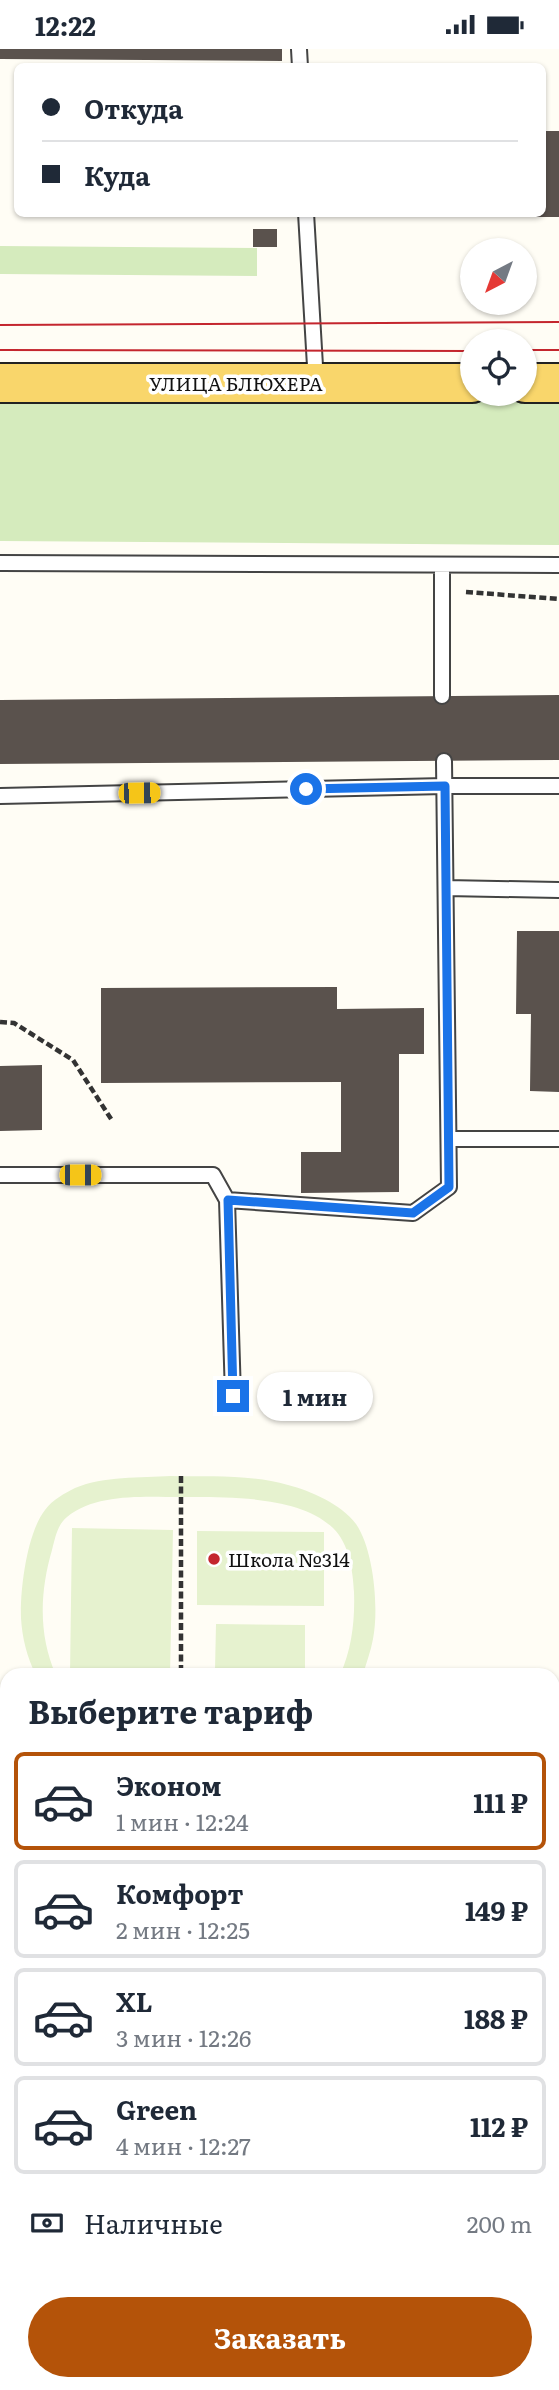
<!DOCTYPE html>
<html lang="ru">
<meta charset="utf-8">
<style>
body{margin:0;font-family:Literata,serif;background:#f6f6f7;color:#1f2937;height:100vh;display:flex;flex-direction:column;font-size:26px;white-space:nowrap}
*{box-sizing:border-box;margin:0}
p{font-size:23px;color:#747a83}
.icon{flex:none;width:38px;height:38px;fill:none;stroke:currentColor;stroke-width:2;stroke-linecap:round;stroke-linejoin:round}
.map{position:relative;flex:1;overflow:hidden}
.details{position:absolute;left:0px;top:1619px;width:560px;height:723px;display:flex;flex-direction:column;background:#fff;border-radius:21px 21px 0 0;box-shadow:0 2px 5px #0004}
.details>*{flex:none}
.banner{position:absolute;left:14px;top:14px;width:532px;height:154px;border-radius:10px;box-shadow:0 2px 5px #0004;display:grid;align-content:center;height:154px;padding:0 28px;background:#fff}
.needle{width:46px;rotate:221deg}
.tools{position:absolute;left:460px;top:189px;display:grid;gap:14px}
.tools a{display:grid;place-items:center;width:77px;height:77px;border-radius:50%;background:#fff;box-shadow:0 2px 5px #0004;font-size:35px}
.end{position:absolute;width:32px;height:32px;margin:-16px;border:9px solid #1a73e8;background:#fff;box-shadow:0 0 0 4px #fff}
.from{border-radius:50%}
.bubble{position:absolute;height:49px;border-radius:24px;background:#fff;box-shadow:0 2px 5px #0004;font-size:23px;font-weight:700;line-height:49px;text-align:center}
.car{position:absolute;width:21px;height:42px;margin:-21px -10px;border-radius:9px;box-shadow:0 0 5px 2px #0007;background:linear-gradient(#f5c518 24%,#345 0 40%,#f5c518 0 76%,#345 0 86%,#f5c518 0)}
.banner b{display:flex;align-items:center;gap:24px;height:66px;font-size:26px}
.banner b+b{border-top:2px solid #e0e1e3}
.banner i{width:18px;height:18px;background:#1f2937}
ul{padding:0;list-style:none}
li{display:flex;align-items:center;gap:21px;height:98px;margin:0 14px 10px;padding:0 14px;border:4px solid #e0e1e3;border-radius:10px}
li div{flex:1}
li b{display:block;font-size:26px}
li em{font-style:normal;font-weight:700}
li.on{border-color:#b45309}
li>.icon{width:63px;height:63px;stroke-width:1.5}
h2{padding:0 28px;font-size:32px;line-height:84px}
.pay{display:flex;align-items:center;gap:18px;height:77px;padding:0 28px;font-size:26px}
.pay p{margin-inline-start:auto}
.primary-button{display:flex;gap:14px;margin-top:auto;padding:14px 28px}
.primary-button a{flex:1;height:80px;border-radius:42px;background:#b45309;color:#fff;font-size:28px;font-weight:700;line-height:80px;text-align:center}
.status{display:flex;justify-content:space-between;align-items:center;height:49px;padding:0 35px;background:#fff;direction:ltr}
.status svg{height:19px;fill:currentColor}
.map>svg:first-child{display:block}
</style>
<div class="status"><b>12:22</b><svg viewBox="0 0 49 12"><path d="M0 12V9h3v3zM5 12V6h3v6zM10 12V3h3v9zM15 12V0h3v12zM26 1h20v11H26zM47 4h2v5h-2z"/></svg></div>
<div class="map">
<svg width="559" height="2341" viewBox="0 0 559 2341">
<rect width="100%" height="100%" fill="#fffdf5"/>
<!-- green -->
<path fill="#d5ebbd" d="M 0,197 L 257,199 L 257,227 L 0,225 Z
M 0,333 L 472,345 L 525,345 L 559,334 L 559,496 L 0,492 Z"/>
<!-- pitch -->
<path fill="#e6f2cf" d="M 171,1427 C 209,1428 250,1425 288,1436 C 311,1442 341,1455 356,1475 C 374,1501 379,1560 373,1590 C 371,1602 366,1614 363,1626 L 340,1626 C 352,1600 355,1571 354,1543 C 353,1522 349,1494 333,1479 C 299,1446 224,1448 180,1448 C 144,1448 96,1444 67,1468 C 57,1476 55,1490 52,1501 C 40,1542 38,1586 56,1626 L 36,1626 C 27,1609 22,1588 21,1569 C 20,1540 27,1484 45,1461 C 52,1451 65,1444 75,1439 C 104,1427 140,1429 171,1427 Z
M 72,1479 L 173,1481 L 170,1626 L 70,1626 Z
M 197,1482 L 324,1483 L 324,1557 L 197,1556 Z
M 216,1575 L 305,1576 L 305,1622 L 215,1621 Z"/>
<!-- building -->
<path fill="#5a524d" d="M 0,0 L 282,0 L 282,12 L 0,10 Z
M 542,82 L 559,82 L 559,168 L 379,168 L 379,164 L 542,164 Z
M 253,180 L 277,180 L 277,198 L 253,198 Z
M 559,646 L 559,711 L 0,715 L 0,651 Z
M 517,882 L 559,882 L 559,1043 L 530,1042 L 531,965 L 516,965 Z
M 337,938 L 337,960 L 424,959 L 424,1005 L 399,1005 L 399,1143 L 301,1144 L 301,1103 L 341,1103 L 341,1033 L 101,1034 L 101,939 Z
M 42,1016 L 42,1081 L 0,1082 L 0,1017 Z
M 0,1732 L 7,1733 L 7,1826 L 0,1826 Z
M 0,1905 L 7,1905 L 7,2189 L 0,2189 Z"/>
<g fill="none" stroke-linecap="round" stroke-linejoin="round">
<!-- lane casing -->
<g stroke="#444" stroke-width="18">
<path id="lane" d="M 299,0 L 300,18
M 306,164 L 316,334
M 0,514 L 559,516
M 442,516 L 442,647
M 0,747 L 445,737 L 559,737
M 446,839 L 559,841
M 449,1090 L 559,1090
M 0,1126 L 213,1126 L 227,1151
M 233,1347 L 227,1151 L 413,1164 L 449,1138 L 444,712
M 553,1750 L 559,1752"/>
</g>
<!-- primary casing -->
<g stroke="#222" stroke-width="42">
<path id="primary" d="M 0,334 L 472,334
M 525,334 L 559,334"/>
</g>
<!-- path -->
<path stroke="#333" stroke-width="4.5" stroke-dasharray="7 3.5" stroke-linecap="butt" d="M 466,543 L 559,550
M 0,973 L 14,974 L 73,1011 L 113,1073
M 181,1427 L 181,1626
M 0,2250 L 7,2250
M 314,2334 L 329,2341
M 0,2338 L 77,2334"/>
<!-- lane -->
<use href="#lane" stroke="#fff" stroke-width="14"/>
<!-- primary -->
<use href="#primary" stroke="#f9d66b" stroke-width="38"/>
<!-- tram -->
<path stroke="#c4262e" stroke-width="2" d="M 0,276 L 559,273
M 0,301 L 472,302
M 525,301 L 559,301"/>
</g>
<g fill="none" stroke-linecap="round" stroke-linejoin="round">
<!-- route -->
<path stroke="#1a73e8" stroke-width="9" d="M 233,1347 L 228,1151 L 413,1164 L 449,1138 L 445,737 L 306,740"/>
</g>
<!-- markers -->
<circle fill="#c4262e" stroke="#fff" stroke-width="2.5" cx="214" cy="1510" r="7"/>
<g text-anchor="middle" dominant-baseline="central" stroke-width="7" stroke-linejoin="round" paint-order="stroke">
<!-- street labels -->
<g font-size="19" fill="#111" stroke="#fff">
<text x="236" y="334">УЛИЦА БЛЮХЕРА</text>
</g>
<!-- poi labels -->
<g font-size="19" fill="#111" stroke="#fff" text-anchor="start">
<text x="228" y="1510">Школа №314</text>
</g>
</g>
</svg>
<div class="tools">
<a><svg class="needle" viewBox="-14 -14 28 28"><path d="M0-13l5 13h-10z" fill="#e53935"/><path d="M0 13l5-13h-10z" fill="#747a83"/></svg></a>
<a><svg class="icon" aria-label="locate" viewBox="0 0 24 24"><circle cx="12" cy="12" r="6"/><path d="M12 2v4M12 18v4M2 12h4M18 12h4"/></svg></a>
</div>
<i class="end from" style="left:306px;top:740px"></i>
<i class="end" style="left:233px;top:1347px"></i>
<div class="bubble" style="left:257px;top:1323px;width:116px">1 мин</div>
<i class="car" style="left:139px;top:744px;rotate:89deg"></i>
<i class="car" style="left:80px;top:1126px;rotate:90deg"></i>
<div class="banner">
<b><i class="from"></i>Откуда</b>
<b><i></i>Куда</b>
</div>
<section class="details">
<h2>Выберите тариф</h2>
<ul>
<li class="on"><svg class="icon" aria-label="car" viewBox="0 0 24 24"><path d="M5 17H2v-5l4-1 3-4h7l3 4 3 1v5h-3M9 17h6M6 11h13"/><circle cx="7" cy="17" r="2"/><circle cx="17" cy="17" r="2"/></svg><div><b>Эконом</b><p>1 мин · 12:24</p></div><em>111 ₽</em></li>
<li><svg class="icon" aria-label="car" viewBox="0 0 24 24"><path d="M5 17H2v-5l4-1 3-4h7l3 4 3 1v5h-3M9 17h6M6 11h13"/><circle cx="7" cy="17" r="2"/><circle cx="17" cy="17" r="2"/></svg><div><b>Комфорт</b><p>2 мин · 12:25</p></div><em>149 ₽</em></li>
<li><svg class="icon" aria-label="car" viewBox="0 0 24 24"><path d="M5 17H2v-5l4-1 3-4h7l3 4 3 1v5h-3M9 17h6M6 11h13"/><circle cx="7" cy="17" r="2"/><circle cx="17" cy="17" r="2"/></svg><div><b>XL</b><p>3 мин · 12:26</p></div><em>188 ₽</em></li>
<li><svg class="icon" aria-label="car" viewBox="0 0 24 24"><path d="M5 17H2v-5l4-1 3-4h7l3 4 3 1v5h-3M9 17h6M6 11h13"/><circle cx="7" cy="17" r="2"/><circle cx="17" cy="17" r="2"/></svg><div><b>Green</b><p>4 мин · 12:27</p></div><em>112 ₽</em></li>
</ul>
<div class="pay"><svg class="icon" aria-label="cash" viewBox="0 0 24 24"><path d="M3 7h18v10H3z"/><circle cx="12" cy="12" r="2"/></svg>Наличные<p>200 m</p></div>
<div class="primary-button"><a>Заказать</a></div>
</section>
</div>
